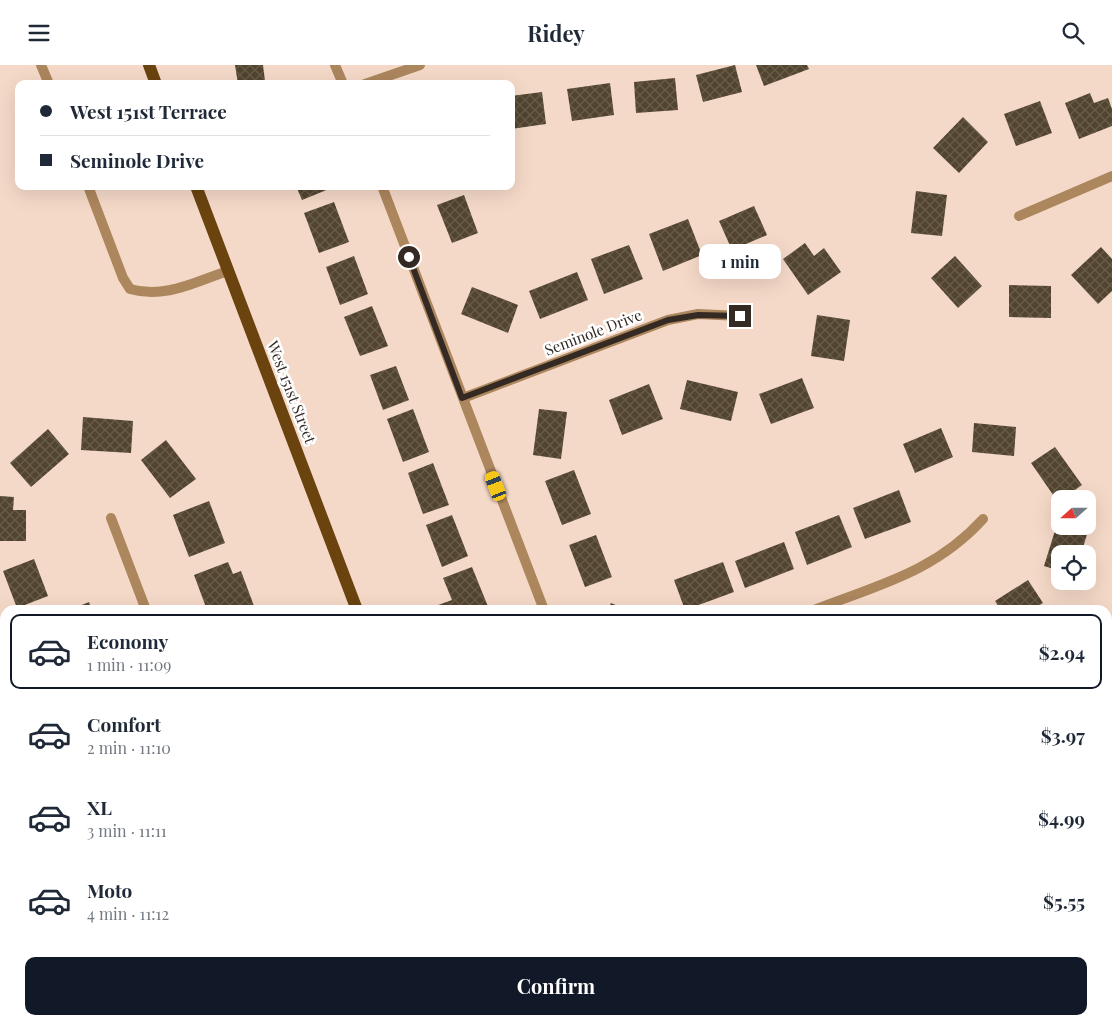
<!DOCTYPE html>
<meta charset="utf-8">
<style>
body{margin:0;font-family:"Playfair Display",serif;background:#f2f2f3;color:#1f2937;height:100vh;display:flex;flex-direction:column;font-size:19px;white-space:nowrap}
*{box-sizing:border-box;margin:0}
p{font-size:16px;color:#747a83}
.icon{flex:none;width:28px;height:28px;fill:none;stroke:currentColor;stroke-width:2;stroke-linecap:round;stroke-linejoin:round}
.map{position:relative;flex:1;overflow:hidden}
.panel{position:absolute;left:0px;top:540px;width:1112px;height:420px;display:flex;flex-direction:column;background:#fff;border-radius:15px 15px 0 0;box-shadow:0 5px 20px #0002}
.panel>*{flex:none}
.banner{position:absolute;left:15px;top:15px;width:500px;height:110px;border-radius:10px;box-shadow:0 5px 20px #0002;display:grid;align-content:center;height:110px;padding:0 25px;background:#fff}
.needle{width:32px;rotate:249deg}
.controls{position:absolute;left:1051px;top:425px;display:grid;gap:10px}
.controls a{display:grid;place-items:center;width:45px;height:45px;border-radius:10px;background:#fff;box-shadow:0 5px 20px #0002;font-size:25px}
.end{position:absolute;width:22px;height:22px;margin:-11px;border:6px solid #342a23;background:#fff;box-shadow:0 0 0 2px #fff}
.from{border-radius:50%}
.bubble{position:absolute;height:35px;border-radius:10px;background:#fff;box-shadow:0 5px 20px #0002;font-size:16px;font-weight:700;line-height:35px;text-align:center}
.car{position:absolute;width:15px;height:30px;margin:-15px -8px;border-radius:6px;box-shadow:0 0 4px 1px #0007;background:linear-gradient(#f5c518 24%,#345 0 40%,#f5c518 0 76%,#345 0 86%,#f5c518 0)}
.banner b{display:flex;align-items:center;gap:18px;height:48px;font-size:19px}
.banner b+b{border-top:1px solid #e0e1e3}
.banner i{width:12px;height:12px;background:#1f2937}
ul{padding:9px 0 0;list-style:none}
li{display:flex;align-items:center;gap:15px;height:75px;margin:0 10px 8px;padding:0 15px;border:2px solid transparent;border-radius:10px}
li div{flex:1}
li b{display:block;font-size:19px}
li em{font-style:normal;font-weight:700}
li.on{border-color:#111827}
li>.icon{width:45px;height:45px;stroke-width:1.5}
.action{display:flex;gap:10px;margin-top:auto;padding:10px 25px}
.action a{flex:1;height:58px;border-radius:10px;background:#111827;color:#fff;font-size:20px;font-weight:700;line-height:58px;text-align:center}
header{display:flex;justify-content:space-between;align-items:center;height:65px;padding:0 25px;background:#fff;font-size:22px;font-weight:700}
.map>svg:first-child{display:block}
</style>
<header><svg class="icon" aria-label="menu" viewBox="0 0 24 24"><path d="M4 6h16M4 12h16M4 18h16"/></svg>Ridey<svg class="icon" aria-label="search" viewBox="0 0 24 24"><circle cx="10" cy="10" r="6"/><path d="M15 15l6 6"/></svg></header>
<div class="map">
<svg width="1112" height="960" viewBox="0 0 1112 960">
<defs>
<pattern id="building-cross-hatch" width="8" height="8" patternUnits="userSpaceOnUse" patternTransform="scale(1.25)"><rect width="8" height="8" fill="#52442f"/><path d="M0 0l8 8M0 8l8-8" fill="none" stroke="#685d4b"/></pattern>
</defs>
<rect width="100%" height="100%" fill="#f5d9c8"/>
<!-- building -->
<path fill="url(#building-cross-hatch)" d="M 235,0 L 263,0 L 265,16 L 238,19 Z
M 735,0 L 742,27 L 703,37 L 696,10 Z
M 756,0 L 807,0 L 809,4 L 764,21 Z
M 675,13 L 678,45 L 636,48 L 634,17 Z
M 610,18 L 614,50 L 572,56 L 567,24 Z
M 542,27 L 546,59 L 511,64 L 511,31 Z
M 1090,28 L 1094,38 L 1108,33 L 1112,44 L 1112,61 L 1079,74 L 1065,38 Z
M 1040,36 L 1052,68 L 1016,81 L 1004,49 Z
M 963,52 L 988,77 L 959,108 L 933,83 Z
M 296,121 L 328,121 L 329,124 L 302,135 Z
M 916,126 L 947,130 L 942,171 L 911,168 Z
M 464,130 L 478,168 L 452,178 L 437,140 Z
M 334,137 L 349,177 L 319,188 L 304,148 Z
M 754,141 L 767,170 L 732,185 L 719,156 Z
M 688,154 L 702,190 L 663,206 L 649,169 Z
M 805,178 L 814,191 L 824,183 L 841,207 L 808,230 L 783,194 Z
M 629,180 L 643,214 L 604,229 L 591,194 Z
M 1101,182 L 1112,194 L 1112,226 L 1098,239 L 1071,210 Z
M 354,191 L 368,229 L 340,240 L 326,202 Z
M 955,191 L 982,221 L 958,243 L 931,213 Z
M 577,207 L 588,235 L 540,254 L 529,226 Z
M 1009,220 L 1051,221 L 1051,253 L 1009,252 Z
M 472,222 L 518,240 L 508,268 L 461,249 Z
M 372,241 L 388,281 L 360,291 L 344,252 Z
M 817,250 L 850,255 L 844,296 L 811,291 Z
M 396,301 L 409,335 L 383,345 L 370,310 Z
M 802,313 L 814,343 L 771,359 L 759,329 Z
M 687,315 L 738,327 L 731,356 L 680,344 Z
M 649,319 L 663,354 L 622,370 L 609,335 Z
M 413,344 L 429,387 L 403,397 L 387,354 Z
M 539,344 L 567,347 L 561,394 L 533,390 Z
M 83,352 L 133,356 L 131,388 L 81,385 Z
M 974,358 L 1016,362 L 1014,391 L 972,387 Z
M 941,363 L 953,392 L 915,408 L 903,379 Z
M 48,364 L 69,389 L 31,422 L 10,398 Z
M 166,375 L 196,414 L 170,433 L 141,395 Z
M 1055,382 L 1082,420 L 1058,437 L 1031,398 Z
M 433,398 L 449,440 L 423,449 L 408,408 Z
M 574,405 L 591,449 L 562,460 L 545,416 Z
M 899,425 L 911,457 L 865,474 L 853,443 Z
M 0,431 L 14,432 L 13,445 L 26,445 L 26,476 L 0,476 Z
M 209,436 L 225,478 L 189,492 L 173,450 Z
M 452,450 L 468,491 L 442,502 L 426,460 Z
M 839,450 L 852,482 L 807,500 L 795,467 Z
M 1058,456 L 1060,461 L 1073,461 L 1088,466 L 1081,489 L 1060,489 L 1060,506 L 1044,501 Z
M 596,470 L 612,512 L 585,522 L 569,480 Z
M 784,477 L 794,504 L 745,523 L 735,496 Z
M 34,494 L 48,531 L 17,543 L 3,506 Z
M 228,497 L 233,509 L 241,506 L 254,541 L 243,545 L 207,545 L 194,510 Z
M 723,497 L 734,527 L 685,545 L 674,515 Z
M 472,502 L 489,544 L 439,545 L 438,540 L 452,535 L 443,513 Z
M 1028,515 L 1043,538 L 1032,545 L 1001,545 L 995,536 Z
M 89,537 L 92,545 L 70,545 Z
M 611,538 L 627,545 L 607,545 Z
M 0,649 L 5,661 L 5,692 L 0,694 Z
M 5,712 L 5,758 L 0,760 L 0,714 Z
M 1110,761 L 1112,788 L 1108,790 L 1108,762 Z
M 1108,904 L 1112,923 L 1108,925 Z
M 197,955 L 224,955 L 225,960 L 186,960 L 186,958 Z
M 610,955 L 631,955 L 633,960 L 597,960 Z
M 653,955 L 685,955 L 673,960 L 655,960 Z
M 737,955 L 757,955 L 739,960 Z
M 1027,955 L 1063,955 L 1061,960 L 1026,960 Z"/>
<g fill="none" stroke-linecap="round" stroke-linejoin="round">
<!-- service -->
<path stroke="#ac865d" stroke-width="10" d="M 41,0 L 49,19
M 88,121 L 123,213 L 130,224 C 165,234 194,217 228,206"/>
<!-- minor -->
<path stroke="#ac865d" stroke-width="10" d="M 335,0 L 343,19
M 365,19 L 420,0
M 382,121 L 544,545
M 1019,151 L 1112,111
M 463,333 L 668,255 L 698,249 L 740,251
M 111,453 L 146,545
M 814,545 C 878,520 935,507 983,454
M 1108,706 L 1112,704
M 0,902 L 5,912
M 28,955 L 31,960
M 303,955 L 305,960
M 90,960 L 98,955"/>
<!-- primary -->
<path stroke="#6a430f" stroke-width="12" d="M 149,0 L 156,19
M 196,121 L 357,545
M 515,955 L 517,960"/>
</g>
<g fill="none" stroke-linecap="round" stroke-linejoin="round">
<!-- route -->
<path stroke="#342a23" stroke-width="6" d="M 409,192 L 462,333 L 668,255 L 698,250 L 740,251"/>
</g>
<g text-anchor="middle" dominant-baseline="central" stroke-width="5" stroke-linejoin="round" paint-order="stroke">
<!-- street labels -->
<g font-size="15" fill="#342a23" stroke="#fff">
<text transform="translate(593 267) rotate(-21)">Seminole Drive</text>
<text transform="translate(292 327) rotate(69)">West 151st Street</text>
</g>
</g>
</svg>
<div class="controls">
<a><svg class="needle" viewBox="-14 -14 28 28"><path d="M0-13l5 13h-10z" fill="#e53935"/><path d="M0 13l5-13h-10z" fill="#747a83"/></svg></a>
<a><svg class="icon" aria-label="locate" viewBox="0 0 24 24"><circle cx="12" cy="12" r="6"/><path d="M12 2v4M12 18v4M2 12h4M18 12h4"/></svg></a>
</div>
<i class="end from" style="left:409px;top:192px"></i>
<i class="end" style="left:740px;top:251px"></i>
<div class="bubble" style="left:699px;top:179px;width:82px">1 min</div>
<i class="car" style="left:496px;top:421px;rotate:339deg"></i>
<div class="banner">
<b><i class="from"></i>West 151st Terrace</b>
<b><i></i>Seminole Drive</b>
</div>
<section class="panel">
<ul>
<li class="on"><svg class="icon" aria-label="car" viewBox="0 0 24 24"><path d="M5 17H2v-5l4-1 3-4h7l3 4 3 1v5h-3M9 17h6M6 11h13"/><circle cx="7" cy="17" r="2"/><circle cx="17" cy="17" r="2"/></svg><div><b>Economy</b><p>1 min · 11:09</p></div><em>$2.94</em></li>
<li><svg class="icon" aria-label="car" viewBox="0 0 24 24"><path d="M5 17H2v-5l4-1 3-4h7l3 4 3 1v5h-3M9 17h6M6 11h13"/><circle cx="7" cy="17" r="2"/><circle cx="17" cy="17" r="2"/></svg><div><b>Comfort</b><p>2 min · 11:10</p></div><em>$3.97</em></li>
<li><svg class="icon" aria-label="car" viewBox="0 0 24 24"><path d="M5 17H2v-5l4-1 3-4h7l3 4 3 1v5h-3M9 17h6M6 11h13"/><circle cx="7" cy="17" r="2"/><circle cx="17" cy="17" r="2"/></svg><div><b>XL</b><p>3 min · 11:11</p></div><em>$4.99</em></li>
<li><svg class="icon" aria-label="car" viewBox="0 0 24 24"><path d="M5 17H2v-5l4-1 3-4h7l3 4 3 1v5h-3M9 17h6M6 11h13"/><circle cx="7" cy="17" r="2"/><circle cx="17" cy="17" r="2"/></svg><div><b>Moto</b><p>4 min · 11:12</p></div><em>$5.55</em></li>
</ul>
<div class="action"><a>Confirm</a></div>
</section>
</div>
